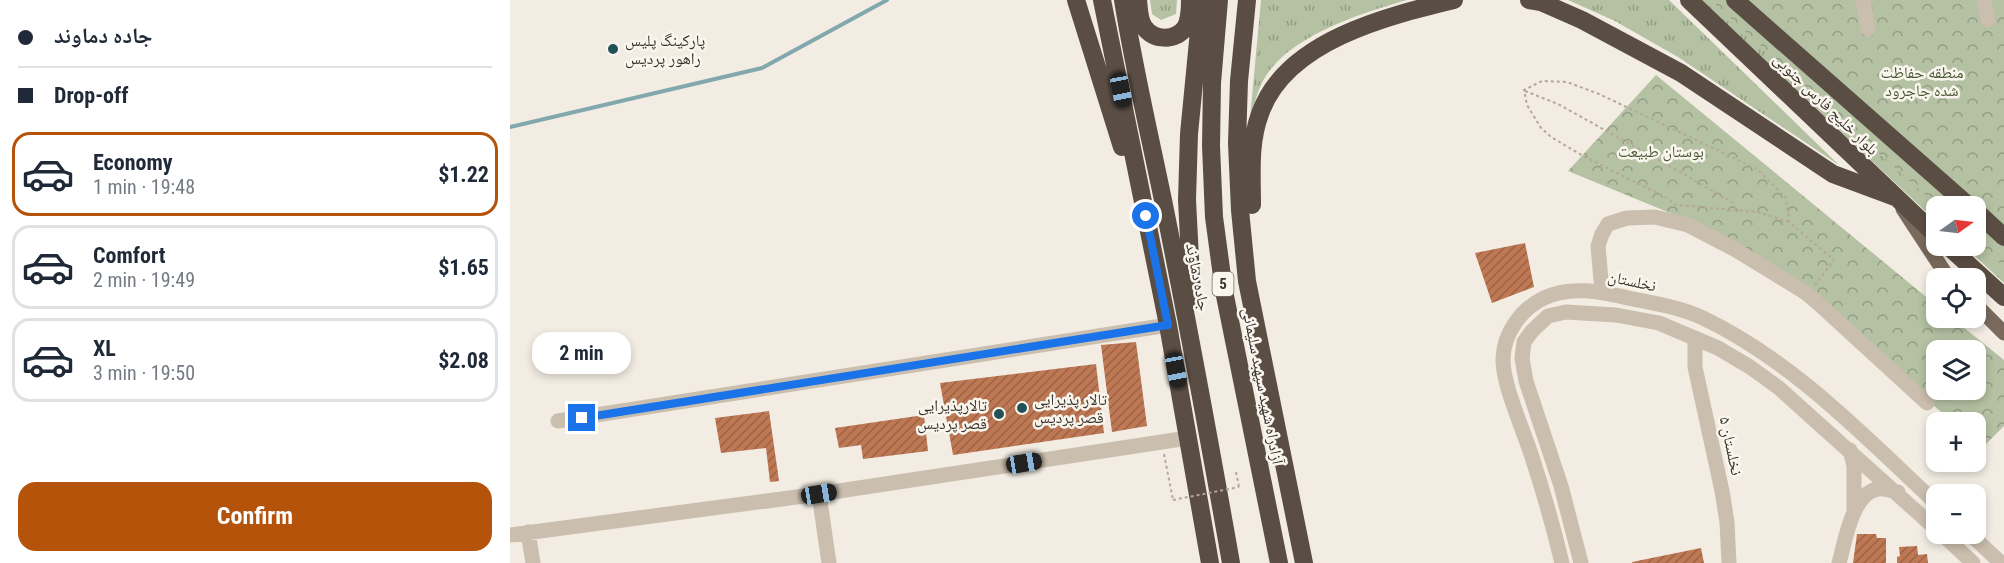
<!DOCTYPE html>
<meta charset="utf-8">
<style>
body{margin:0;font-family:"Roboto Condensed","Noto Naskh Arabic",sans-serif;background:#f2f2f3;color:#1f2937;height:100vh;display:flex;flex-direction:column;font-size:22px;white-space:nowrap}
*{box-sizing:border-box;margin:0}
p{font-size:20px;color:#747a83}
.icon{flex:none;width:33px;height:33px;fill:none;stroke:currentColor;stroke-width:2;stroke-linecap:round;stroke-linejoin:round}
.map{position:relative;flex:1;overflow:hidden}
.drawer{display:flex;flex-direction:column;background:#fff;width:510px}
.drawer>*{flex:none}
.guide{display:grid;align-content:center;height:132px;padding:0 18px;background:#fff}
.needle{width:39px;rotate:76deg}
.fabs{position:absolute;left:1416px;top:196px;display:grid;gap:12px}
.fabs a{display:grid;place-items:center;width:60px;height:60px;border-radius:12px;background:#fff;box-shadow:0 3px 9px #0003;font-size:30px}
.end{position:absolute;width:27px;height:27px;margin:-14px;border:8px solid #1a73e8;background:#fff;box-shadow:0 0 0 3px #fff}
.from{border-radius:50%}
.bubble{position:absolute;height:42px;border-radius:18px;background:#fff;box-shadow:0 3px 9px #0003;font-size:20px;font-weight:700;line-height:42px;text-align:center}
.car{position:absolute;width:18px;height:36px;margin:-18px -9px;border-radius:8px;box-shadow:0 0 4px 2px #0007;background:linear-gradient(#222 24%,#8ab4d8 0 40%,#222 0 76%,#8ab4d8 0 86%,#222 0)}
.guide b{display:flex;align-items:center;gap:21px;height:57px;font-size:22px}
.guide b+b{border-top:2px solid #e0e1e3}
.guide i{width:15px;height:15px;background:#1f2937}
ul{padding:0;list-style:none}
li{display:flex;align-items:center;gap:18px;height:84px;margin:0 12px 9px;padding:0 6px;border:3px solid #e0e1e3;border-radius:18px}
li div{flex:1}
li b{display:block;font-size:22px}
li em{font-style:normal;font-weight:700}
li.on{border-color:#b45309}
li>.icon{width:54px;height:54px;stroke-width:1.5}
.primary-button{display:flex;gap:12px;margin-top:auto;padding:12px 18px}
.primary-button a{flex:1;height:69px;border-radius:18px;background:#b45309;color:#fff;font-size:24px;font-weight:700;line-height:69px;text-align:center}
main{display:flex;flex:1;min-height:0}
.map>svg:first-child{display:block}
</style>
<main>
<section class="drawer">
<div class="guide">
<b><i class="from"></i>جاده دماوند</b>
<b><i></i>Drop-off</b>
</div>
<ul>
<li class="on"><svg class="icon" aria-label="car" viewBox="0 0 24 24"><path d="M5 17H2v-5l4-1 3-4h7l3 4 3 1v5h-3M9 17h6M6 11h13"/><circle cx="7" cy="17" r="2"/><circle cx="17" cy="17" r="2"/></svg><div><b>Economy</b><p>1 min · 19:48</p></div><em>$1.22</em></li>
<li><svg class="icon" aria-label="car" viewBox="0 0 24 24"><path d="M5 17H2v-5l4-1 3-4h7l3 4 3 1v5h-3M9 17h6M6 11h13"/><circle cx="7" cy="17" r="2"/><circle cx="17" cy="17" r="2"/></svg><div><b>Comfort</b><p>2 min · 19:49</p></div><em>$1.65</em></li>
<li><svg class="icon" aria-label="car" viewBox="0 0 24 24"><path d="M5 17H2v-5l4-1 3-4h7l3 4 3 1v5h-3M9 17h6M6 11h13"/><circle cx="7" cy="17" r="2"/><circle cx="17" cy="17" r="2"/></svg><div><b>XL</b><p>3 min · 19:50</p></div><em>$2.08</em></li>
</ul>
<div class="primary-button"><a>Confirm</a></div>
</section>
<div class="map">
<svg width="1494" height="563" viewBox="0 0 1494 563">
<defs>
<pattern id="grass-tufts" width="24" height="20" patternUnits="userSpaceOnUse" patternTransform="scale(1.5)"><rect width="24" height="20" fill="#b4c1a2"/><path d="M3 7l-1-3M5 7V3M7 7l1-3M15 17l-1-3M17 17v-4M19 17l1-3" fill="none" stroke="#939d84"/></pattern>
<pattern id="park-crowns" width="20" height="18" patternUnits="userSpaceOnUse" patternTransform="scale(1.5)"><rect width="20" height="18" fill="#b4c1a2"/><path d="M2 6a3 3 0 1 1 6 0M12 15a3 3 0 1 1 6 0" fill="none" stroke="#939d84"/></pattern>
<pattern id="building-hatch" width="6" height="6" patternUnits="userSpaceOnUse" patternTransform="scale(1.5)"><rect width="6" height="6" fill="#be7854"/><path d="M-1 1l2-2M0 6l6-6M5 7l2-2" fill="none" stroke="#9b6346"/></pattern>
</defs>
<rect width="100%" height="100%" fill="#f2ece2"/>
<!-- grass -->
<path fill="url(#grass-tufts)" d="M 640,0 L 667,0 L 666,14 L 651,20 L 642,14 Z
M 751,0 L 897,0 C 852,13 778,36 754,79 C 747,91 744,106 740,119 Z
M 1058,0 L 1159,0 L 1329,165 L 1168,57 L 1105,21 Z
M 1190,0 L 1208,0 L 1444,207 L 1426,207 L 1426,221 Z
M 1466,226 L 1494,252 L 1494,283 L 1454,246 L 1466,246 Z"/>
<!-- park -->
<path fill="url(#park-crowns)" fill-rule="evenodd" d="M 1201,0 L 1494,0 L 1494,267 L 1466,241 L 1466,207 L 1428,207 Z
M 1146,75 L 1426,305 L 1426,318 L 1442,318 L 1494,360 L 1494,426 L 1474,446 L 1466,439 L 1466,423 L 1445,423 L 1211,234 L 1058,171 ZM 1426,351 L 1466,351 L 1466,390 L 1426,390 Z"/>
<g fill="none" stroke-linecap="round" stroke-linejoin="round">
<!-- stream -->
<path stroke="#82a8ae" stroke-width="4" d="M 0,127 L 252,68 L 377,0"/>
</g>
<!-- building -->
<path fill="url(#building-hatch)" d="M 1015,243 L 1024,287 L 982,303 L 965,253 Z
M 626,342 L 637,426 L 602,432 L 591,345 Z
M 586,364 L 594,433 L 443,455 L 430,383 Z
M 259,411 L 269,481 L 260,482 L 256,448 L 211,453 L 205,418 Z
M 414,415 L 418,451 L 353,459 L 351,445 L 329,448 L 325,428 Z
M 1347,534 L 1366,534 L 1367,538 L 1376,538 L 1376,563 L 1343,563 Z
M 1407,546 L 1408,555 L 1417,554 L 1418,563 L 1387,563 L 1387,557 L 1390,556 L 1389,547 Z
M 1191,548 L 1194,563 L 1122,563 L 1122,562 Z"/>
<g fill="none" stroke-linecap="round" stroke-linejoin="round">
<!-- path -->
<path stroke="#b6a898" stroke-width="2" stroke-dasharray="3 3" stroke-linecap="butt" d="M 1015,91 L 1048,104 L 1156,164 L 1222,202 L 1226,209
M 1279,222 L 1248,212 L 1166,205 L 1155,197 L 1075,157 L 1041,137 L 1031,128 L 1017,105 L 1014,90 L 1032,81 L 1057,82 L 1089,94 L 1220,156 L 1247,169 L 1276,198 L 1279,222 L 1324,260 L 1305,285
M 654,454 L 663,500
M 726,472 L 729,487"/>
<!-- minor -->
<path stroke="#cabeae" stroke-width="15" d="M 1353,0 L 1358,29
M 1474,0 L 1478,20
M 1092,292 L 1088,246 L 1092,234 L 1098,224 L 1117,218 L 1145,217 L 1178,225 L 1226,250 L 1298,294 L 1417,403
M 1185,338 L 1185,367 L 1212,491 L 1217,522 L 1219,563
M 48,421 L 658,325
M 1340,450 L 1344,466 L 1344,512
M 309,494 L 319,563
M 18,532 L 23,563
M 1432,534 L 1463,563
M 1460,534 L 1491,563
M 0,535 L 309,494 L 678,438
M 1052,563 C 1043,526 1033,490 1021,454 C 1013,429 992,383 993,358 C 994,333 1011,309 1034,298 C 1061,285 1091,292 1118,298 C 1142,303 1170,307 1193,318 C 1283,361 1354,436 1426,503
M 1071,563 L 1051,486 L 1016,381 L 1012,358 L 1014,342 L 1022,331 L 1038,316 L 1056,312 L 1106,315 L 1149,323 L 1208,348 L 1240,367 L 1269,388 L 1426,529
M 1329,563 C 1335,542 1342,493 1368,489 C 1374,488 1382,491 1388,492"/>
<!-- major -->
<path stroke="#7a6a5e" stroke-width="15" d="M 1393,209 L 1439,279
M 1466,305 L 1494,333"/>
<!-- highway -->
<path stroke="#5a4d44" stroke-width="18" d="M 566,0 L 612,147
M 592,0 L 658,325 L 700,563
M 613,0 C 624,69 640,137 654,205 C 678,324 700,444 721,563
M 628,0 C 629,9 629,20 634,27 C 644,41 665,41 675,28 C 680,20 680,9 680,0
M 709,0 L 702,83 L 701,146 L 704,217 L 714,291 L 769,563
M 737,0 L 729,81 L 727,143 L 730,210 L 737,281 L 794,563
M 1019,0 L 1031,2 L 1072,20 L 1171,73 L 1323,174 L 1385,197
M 1179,0 L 1426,235
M 1225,0 L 1460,207
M 742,205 C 742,174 739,143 750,114 C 775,41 877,16 944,0
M 1466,211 L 1494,237
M 1438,246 L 1494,297
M 682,297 L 677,200 L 679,134 L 692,0"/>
<!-- path-bridge -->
<path stroke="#b6a898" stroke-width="2" stroke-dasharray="3 3" stroke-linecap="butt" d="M 663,500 L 729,487"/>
</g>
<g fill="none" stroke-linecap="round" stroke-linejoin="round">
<!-- route -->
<path stroke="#1a73e8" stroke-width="8" d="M 72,418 L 658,325 L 636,216"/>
</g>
<!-- markers -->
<g fill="#235059" stroke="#faf6ee" stroke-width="2">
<circle cx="103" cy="49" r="6"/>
<circle cx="512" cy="408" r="6"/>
<circle cx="489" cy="414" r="6"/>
</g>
<g text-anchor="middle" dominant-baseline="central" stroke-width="5" stroke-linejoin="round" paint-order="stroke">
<!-- shield labels -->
<rect fill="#faf6ee" stroke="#736c66" stroke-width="1.5" x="702.5" y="272" width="21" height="24" rx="4.5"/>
<g font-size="15" font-weight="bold" fill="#39312c">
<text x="713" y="284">5</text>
</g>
<!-- poi labels -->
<g font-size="16" fill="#39312c" stroke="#faf6ee" text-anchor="start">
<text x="115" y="40">پارکینگ پلیس<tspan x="115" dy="18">راهور پردیس</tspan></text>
<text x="524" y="399">تالار پذیرایی<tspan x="524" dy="18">قصر پردیس</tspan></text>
<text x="477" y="405" text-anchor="end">تالارپذیرایی<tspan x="477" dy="18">قصر پردیس</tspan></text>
</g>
<!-- park labels -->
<g font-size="16" fill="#455631" stroke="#faf6ee">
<text x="1412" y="72">منطقه حفاظت<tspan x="1412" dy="18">شده جاجرود</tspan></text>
<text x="1151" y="151">بوستان طبیعت</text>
</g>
<!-- street labels -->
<g font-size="16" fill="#39312c" stroke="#faf6ee">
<text transform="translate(1316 104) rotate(44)">بلوار خلیج فارس جنوبی</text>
<text transform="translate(688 277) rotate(79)">جاده دماوند</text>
<text transform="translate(1122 281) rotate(12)">نخلستان</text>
<text transform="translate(753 386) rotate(79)">آزادراه شهید سپهبد سلیمانی</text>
<text transform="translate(1221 446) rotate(78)">نخلستان ۵</text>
</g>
</g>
</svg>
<div class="fabs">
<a><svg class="needle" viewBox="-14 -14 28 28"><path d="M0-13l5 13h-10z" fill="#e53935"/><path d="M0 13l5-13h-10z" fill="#747a83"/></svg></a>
<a><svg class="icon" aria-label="locate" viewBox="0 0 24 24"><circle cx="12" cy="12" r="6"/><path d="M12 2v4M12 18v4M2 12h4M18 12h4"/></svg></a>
<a><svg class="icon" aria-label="layers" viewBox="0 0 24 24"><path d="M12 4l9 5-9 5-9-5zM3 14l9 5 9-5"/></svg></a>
<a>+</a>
<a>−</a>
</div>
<i class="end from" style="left:636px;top:216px"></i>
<i class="end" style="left:72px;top:418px"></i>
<div class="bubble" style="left:22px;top:332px;width:99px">2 min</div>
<i class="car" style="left:611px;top:90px;rotate:169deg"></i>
<i class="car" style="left:666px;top:370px;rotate:169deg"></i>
<i class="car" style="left:514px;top:463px;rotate:81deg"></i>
<i class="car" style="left:309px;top:494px;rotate:81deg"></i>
</div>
</main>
